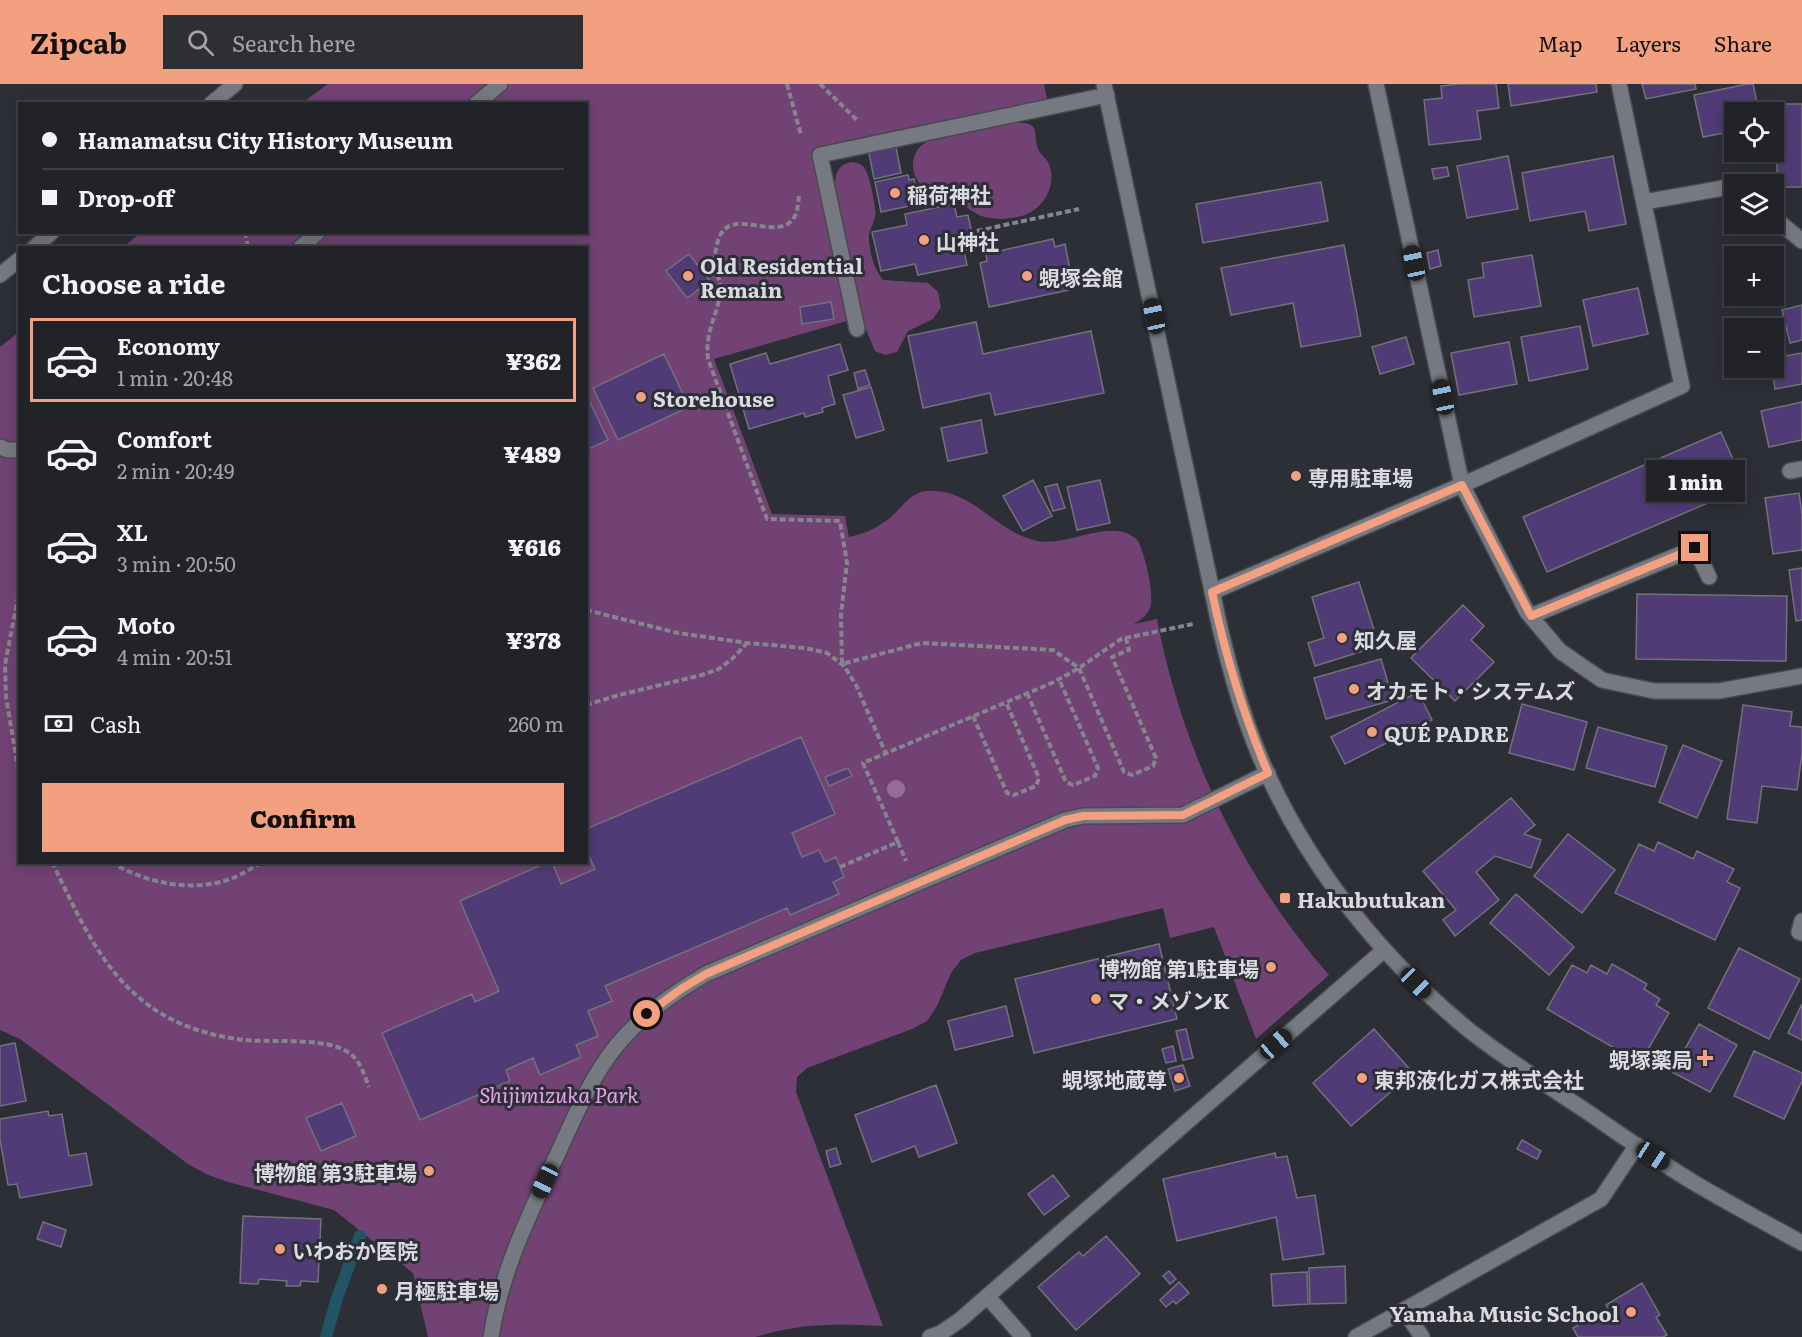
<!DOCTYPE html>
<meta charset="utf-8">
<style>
body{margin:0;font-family:Literata,"Noto Sans JP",serif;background:#2e2f35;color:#f1f3f6;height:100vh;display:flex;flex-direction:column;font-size:22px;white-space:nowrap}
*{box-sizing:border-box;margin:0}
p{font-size:20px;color:#a2a4a8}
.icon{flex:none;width:33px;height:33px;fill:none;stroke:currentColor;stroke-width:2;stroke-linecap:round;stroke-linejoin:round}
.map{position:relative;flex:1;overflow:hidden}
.panel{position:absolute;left:18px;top:162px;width:570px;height:618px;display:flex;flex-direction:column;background:#222329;border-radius:0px;box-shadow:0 3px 15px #0003,0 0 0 2px #3f4046}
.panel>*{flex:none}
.top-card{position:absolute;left:18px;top:18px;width:570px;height:132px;border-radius:0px;box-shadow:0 3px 15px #0003,0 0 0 2px #3f4046;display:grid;align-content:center;height:132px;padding:0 24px;background:#222329}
.fabs{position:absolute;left:1724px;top:18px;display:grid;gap:12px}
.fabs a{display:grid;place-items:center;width:60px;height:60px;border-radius:0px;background:#222329;box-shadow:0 3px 15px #0003,0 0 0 2px #3f4046;font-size:30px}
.end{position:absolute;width:27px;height:27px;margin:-14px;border:8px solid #f2a080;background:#111;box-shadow:0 0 0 3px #111}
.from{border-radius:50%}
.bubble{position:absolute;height:42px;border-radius:0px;background:#222329;box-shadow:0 3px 15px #0003,0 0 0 2px #3f4046;font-size:20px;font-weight:800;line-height:42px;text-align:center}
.car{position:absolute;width:18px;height:36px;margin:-18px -9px;border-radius:8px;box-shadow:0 0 4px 2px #0007;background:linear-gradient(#222 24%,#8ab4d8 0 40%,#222 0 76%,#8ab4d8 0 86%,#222 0)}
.top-card b{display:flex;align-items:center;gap:21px;height:57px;font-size:22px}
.top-card b+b{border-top:2px solid #3f4046}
.top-card i{width:15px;height:15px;background:#f1f3f6}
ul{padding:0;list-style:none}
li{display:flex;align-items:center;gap:18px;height:84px;margin:0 12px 9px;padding:0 12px;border:3px solid transparent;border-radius:0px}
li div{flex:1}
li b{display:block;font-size:22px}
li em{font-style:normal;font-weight:800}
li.active{border-color:#f2a080}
li>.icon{width:54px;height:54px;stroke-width:1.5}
h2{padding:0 24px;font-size:27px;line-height:72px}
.pay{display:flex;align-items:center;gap:15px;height:66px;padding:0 24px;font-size:22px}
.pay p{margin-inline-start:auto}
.action{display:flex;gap:12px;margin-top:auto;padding:12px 24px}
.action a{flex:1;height:69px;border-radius:0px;background:#f2a080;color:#111;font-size:24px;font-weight:800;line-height:69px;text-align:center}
header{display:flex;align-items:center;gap:36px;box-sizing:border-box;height:84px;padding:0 30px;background:#f2a080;color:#111}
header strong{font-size:28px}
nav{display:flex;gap:33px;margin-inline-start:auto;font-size:21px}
.search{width:420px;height:54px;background:#2e2f35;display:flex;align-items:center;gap:15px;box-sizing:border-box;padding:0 21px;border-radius:0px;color:#a2a4a8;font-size:22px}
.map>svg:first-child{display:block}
</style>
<header>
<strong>Zipcab</strong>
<div class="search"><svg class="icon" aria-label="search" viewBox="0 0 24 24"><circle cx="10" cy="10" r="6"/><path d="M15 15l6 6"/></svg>Search here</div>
<nav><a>Map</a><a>Layers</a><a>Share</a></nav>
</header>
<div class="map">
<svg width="1802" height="1253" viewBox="0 0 1802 1253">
<rect width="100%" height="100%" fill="#2d2f37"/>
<!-- green -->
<path fill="#724275" d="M 328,0 L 1044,0 L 1047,15 L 820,62 L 814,66 L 812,74 L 847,237 L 714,275 L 772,430 L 845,432 L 849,453 C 864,450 874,445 886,437 C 899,428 909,409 926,407 C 972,403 996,449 1037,457 C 1066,462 1095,442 1123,448 C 1128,449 1135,453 1138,457 C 1145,470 1153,506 1151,520 C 1149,530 1142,535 1134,540 L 1157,535 C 1182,666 1241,791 1329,891 L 1256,955 L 1214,843 L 1170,854 L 1163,824 L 975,869 L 961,876 L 951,889 L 937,922 L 927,937 L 912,945 L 807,984 L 797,993 L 796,1008 L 883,1242 C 835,1240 801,1239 755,1253 L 428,1253 L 413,1189 L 334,1126 L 228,1098 L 206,1090 L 188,1080 L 20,955 L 0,946 L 0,263 L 19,248 L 20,778 L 586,778 L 586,164 L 123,163 L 142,148 L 586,148 L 586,20 L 302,19 Z
M 1013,39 C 1044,37 1031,50 1039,67 C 1041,71 1046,74 1048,78 C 1058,99 1045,123 1025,131 C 1009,136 989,137 975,129 C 970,126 965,121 960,119 C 948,115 935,115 925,106 C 909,91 908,68 928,57 Z
M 851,78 C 858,79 863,80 866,87 C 870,94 877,126 875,133 C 873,142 868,147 869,156 C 870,170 874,185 883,196 L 928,199 L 938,208 L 941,223 L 933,235 L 908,247 L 897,268 L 885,271 L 875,267 L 865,243 L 835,99 C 836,87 839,81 851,78 Z"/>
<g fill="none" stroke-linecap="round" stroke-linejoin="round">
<!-- stream -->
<path stroke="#215464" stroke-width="12" d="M 326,1253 L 337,1214 L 360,1152"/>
</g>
<!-- building -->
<path fill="#513b77" stroke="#737179" stroke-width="1.5" d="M 1458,0 L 1496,0 L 1499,24 L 1477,27 L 1481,55 L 1429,61 L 1424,16 L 1442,14 L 1441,2 Z
M 1508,0 L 1596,0 L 1597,8 L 1511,22 Z
M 1642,0 L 1695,0 L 1696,5 L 1646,15 Z
M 1747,0 L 1753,0 L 1759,28 L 1734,28 L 1734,47 L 1703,53 L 1694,11 Z
M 1777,20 L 1802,20 L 1802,103 L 1777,103 Z
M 896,63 L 901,89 L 874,95 L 869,69 Z
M 1508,72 L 1518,125 L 1467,134 L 1457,82 Z
M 1613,72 L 1626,140 L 1589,147 L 1585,127 L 1530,137 L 1522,89 Z
M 1447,83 L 1449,92 L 1434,95 L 1432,85 Z
M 908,91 L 909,96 L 914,95 L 918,114 L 913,115 L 914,121 L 881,128 L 875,98 Z
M 1321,98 L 1328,137 L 1203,159 L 1196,120 Z
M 954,120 L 957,133 L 968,131 L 975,164 L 964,167 L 967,181 L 918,191 L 915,180 L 881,187 L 872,148 L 907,141 L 905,130 Z
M 1053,155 L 1055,163 L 1065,160 L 1074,205 L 989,223 L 980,179 L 987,177 L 986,170 Z
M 1344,161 L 1361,252 L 1301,263 L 1293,219 L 1231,231 L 1221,184 Z
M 1438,166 L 1441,182 L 1430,185 L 1427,169 Z
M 689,170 L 710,197 L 687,214 L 666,187 Z
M 1532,171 L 1541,222 L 1474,233 L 1468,196 L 1484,193 L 1482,179 Z
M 1638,204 L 1648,250 L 1593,262 L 1583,216 Z
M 831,218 L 834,235 L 802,240 L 800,223 Z
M 1802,221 L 1802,256 L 1790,259 L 1782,226 Z
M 976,238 L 983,270 L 1091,247 L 1104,309 L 995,331 L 990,309 L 923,324 L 908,252 Z
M 1580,242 L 1588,285 L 1529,297 L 1521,253 Z
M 1406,253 L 1414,280 L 1380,290 L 1372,263 Z
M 1509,258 L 1517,300 L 1459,311 L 1451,269 Z
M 840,260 L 848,286 L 828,292 L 835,320 L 822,324 L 823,328 L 805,333 L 804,329 L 749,345 L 730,280 L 766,269 L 770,280 Z
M 1802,269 L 1802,300 L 1775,305 L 1772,284 L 1773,274 Z
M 664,270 L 689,323 L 618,356 L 593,304 Z
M 865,286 L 870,301 L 858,305 L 854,289 Z
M 871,303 L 884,346 L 856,354 L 843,311 Z
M 586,310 L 608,356 L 586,366 Z
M 1802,318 L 1802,356 L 1769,363 L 1761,327 Z
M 981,336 L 987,369 L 948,377 L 941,344 Z
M 1721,348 L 1745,403 L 1547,488 L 1523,433 Z
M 1033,396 L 1052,432 L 1023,447 L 1003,412 Z
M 1100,396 L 1110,439 L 1077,446 L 1067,403 Z
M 1057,400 L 1065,424 L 1053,427 L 1045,403 Z
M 1799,409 L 1802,431 L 1802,466 L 1773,470 L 1765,414 Z
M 1802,484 L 1802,536 L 1796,537 L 1789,486 Z
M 1359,498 L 1379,562 L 1315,582 L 1308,559 L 1324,554 L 1312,513 Z
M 1637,510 L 1787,512 L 1786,577 L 1636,575 Z
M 1463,521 L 1484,542 L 1471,556 L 1494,578 L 1455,617 L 1411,574 Z
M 1381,575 L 1393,616 L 1326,635 L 1314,594 Z
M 1418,608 L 1432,636 L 1345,680 L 1331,653 Z
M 1522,620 L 1587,638 L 1574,686 L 1509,669 Z
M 1743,621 L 1792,628 L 1790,642 L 1802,643 L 1802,670 L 1797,706 L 1762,702 L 1757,739 L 1727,735 Z
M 1598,643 L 1667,662 L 1655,703 L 1586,684 Z
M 801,653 L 835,730 L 792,749 L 802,773 L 819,766 L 825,778 L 836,773 L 844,793 L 833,798 L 839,810 L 790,831 L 787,824 L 605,902 L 612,917 L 588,927 L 598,952 L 576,961 L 581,973 L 540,991 L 533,974 L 506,986 L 510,997 L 420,1036 L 382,949 L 472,910 L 475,918 L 499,907 L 460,817 L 548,778 L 552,778 L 561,800 L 595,785 L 586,765 L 586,745 Z
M 1683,661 L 1722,677 L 1697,734 L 1659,718 Z
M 848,684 L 852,692 L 829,702 L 825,693 Z
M 1511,714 L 1535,741 L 1524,750 L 1541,756 L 1531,784 L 1495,772 L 1476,788 L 1499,816 L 1455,852 L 1443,836 L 1456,826 L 1423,787 Z
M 1568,750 L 1615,786 L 1582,829 L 1534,792 Z
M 1658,758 L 1693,775 L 1697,767 L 1734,785 L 1727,798 L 1740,804 L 1715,856 L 1615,809 L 1639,760 L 1654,767 Z
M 1516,810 L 1574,863 L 1549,891 L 1490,839 Z
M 1159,860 L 1177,935 L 1034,969 L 1015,895 Z
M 1739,864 L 1800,895 L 1769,955 L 1708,924 Z
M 1612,880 L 1647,900 L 1644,905 L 1660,915 L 1656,921 L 1669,929 L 1640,979 L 1547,925 L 1572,881 L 1587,889 L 1591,881 L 1607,890 Z
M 1802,920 L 1802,956 L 1788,949 Z
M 1006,922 L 1013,952 L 955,966 L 948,937 Z
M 1699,940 L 1737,961 L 1710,1008 L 1672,988 Z
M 1186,945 L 1193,974 L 1183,976 L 1176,947 Z
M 1374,945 L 1413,989 L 1351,1042 L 1313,999 Z
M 15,959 L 26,1017 L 0,1022 L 0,962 Z
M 1173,962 L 1176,977 L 1166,979 L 1162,965 Z
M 1754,967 L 1802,989 L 1802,997 L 1784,1035 L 1734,1012 Z
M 1183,981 L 1190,1002 L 1175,1007 L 1168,985 Z
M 936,1001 L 957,1059 L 919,1073 L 915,1062 L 872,1078 L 855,1031 Z
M 342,1019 L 356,1052 L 321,1067 L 306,1034 Z
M 48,1027 L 49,1032 L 62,1030 L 69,1072 L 86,1069 L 92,1101 L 20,1114 L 17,1100 L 8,1101 L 0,1056 L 0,1035 Z
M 1522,1056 L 1541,1067 L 1537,1075 L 1517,1065 Z
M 836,1064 L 841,1080 L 830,1083 L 826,1067 Z
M 1275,1069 L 1276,1074 L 1287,1072 L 1297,1114 L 1315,1111 L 1324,1170 L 1283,1176 L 1276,1133 L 1177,1157 L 1163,1095 Z
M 1053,1091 L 1069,1112 L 1044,1131 L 1028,1110 Z
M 243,1132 L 321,1135 L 318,1198 L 301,1197 L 300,1202 L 286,1202 L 287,1197 L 259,1195 L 258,1200 L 240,1199 Z
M 43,1138 L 66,1146 L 61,1163 L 37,1155 Z
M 1106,1152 L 1140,1190 L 1076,1246 L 1038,1203 L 1079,1168 L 1083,1172 Z
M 1345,1182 L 1346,1219 L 1310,1220 L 1309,1184 Z
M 1169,1187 L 1176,1195 L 1170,1200 L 1163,1192 Z
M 1307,1188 L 1308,1220 L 1273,1222 L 1271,1190 Z
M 1179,1198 L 1189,1209 L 1176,1220 L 1173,1217 L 1166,1223 L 1160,1216 Z
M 1642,1199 L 1660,1231 L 1656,1233 L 1667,1251 L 1663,1253 L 1578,1253 L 1573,1244 L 1608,1225 L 1606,1221 Z"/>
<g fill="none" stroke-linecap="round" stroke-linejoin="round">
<!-- minor casing -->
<g stroke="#494a50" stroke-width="18">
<path id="minor" d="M 1104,0 L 1218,535 C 1226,570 1235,605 1247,639 C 1289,760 1372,867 1470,947 C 1507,976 1547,1001 1586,1027 C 1624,1053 1663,1081 1703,1104 C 1736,1123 1769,1141 1802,1159
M 1376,0 L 1462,401 L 1527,528 L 1560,567 L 1602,596 L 1654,607 L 1719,607 L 1802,592
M 211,20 L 235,0
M 476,20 L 500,0
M 1644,118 L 1729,103 L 1734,106
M 1773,133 L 1802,157
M 34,164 L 52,148
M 300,164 L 318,148
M 0,191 L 20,175
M 857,245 L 820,71 L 1107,11
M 0,363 L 8,366 L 20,366
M 1790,387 L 1802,385
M 1212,508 L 1462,401 L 1682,302 L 1619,0
M 1531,532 L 1695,464 L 1709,493
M 1802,837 L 1799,848 L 1802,849
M 987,1212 L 1023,1253
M 1404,1226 L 1422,1253
M 491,1253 C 501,1187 530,1129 558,1069 C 575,1032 591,993 617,961 C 642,931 673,909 706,890 L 1065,736 L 1083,732 L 1183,731 L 1268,689
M 930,1253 L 941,1249 L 960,1236 L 1384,866
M 1356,1253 L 1601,1115 L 1637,1061"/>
</g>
<!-- path -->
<path stroke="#84868c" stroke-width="4" stroke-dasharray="6 3" stroke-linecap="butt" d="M 787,0 L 801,51
M 820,0 L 858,37
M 799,112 C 798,119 798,129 793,135 C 776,158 731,122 719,154 C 716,162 714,173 715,181 C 717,193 723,200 720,212 C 715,236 705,249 708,275 L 767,435 L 840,437 L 847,479 L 841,530 L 842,580 L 922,559 L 1053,566 L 1079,584 L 1124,688 L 1132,691 L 1153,682 L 1156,674 L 1112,573 L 1129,566 L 1126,554
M 977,147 L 1079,125
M 245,148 L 248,164
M 20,503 L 5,581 L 6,613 L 20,696
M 586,526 L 678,549 L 747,559 L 805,564 L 827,569 L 844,582 L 856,601 L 886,670
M 1027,609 L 1066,698 L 1073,701 L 1095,692 L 1098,684 L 1059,595
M 586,621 L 619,611 L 702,591 L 719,585 L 733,574 L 747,559
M 973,632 L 1007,709 L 1014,711 L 1036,702 L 1039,694 L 1006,618
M 898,758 L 906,777
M 52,778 C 82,839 107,902 171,935 C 194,947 220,953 245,956 C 274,959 330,952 352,971 C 361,979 365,993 369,1003
M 111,778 C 147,800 194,809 233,794 C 243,790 253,783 263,778
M 840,783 L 898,758 L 863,679 L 1054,598 L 1079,584 L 1121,555 L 1193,540"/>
<!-- minor -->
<use href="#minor" stroke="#767981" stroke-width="15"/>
</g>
<!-- trees -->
<circle fill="#946d9b" cx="896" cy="705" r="9"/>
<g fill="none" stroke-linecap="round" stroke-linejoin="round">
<!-- route -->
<path stroke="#f2a080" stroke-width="8" d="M 647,930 L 681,905 L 706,890 L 1065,736 L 1083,732 L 1183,731 L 1268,689 C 1243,630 1225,570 1212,508 L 1462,401 L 1531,532 L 1695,464"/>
</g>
<!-- markers -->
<g fill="#f2a080" stroke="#2d2f37" stroke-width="2">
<circle cx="895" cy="109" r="6"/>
<circle cx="924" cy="156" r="6"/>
<circle cx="688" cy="192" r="6"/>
<circle cx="1027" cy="192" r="6"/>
<circle cx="641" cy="313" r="6"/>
<circle cx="1296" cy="392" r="6"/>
<circle cx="1342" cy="554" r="6"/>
<circle cx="1354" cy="605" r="6"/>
<circle cx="1372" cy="648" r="6"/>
<rect x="1279" y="808" width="12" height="12" rx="3"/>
<circle cx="1271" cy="883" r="6"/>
<circle cx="1096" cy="915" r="6"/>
<path d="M1702 965h6v6h6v6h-6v6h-6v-6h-6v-6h6z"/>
<circle cx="1179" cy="994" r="6"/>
<circle cx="1362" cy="994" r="6"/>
<circle cx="429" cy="1087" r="6"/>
<circle cx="280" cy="1165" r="6"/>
<circle cx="382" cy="1205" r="6"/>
<circle cx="1631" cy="1228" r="6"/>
</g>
<g text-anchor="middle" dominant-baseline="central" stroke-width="6" stroke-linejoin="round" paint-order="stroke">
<!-- poi labels -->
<g font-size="21" font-weight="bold" fill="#d9dbe0" stroke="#2d2f37" text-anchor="start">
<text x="907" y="109">稲荷神社</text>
<text x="936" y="156">山神社</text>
<text x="700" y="180">Old Residential<tspan x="700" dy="24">Remain</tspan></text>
<text x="1039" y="192">蜆塚会館</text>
<text x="653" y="313">Storehouse</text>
<text x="1308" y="392">専用駐車場</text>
<text x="1354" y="554">知久屋</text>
<text x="1366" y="605">オカモト・システムズ</text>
<text x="1384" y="648">QUÉ PADRE</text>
<text x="1297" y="814">Hakubutukan</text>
<text x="1259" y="883" text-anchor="end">博物館 第1駐車場</text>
<text x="1108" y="915">マ・メゾンK</text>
<text x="1693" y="974" text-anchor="end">蜆塚薬局</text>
<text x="1167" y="994" text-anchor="end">蜆塚地蔵尊</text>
<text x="1374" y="994">東邦液化ガス株式会社</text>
<text x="417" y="1087" text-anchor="end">博物館 第3駐車場</text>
<text x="292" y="1165">いわおか医院</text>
<text x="394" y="1205">月極駐車場</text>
<text x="1619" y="1228" text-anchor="end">Yamaha Music School</text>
</g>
<!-- park labels -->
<g font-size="21" font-style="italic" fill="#e9a0ec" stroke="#2d2f37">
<text x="559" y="1009">Shijimizuka Park</text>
</g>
</g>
</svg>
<div class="fabs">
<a><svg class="icon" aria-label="locate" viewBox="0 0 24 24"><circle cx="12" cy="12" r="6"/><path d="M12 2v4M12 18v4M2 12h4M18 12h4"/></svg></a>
<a><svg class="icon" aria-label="layers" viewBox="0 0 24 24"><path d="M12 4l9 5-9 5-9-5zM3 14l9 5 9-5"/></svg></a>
<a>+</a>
<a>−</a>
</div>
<i class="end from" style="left:647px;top:930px"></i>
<i class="end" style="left:1695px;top:464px"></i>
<div class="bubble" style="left:1646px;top:376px;width:99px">1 min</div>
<i class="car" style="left:1414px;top:179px;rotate:348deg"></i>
<i class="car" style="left:1154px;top:232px;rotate:348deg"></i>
<i class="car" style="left:1443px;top:313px;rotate:348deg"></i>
<i class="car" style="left:1416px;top:899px;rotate:135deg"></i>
<i class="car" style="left:1276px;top:960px;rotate:49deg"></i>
<i class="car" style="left:1653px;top:1072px;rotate:123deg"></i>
<i class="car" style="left:545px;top:1097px;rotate:205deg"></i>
<div class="top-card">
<b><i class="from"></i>Hamamatsu City History Museum</b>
<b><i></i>Drop-off</b>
</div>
<section class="panel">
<h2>Choose a ride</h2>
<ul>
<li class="active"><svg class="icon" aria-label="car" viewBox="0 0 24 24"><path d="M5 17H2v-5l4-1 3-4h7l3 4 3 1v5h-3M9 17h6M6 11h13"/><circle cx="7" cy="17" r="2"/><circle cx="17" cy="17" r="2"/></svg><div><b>Economy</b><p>1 min · 20:48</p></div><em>¥362</em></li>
<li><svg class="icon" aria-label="car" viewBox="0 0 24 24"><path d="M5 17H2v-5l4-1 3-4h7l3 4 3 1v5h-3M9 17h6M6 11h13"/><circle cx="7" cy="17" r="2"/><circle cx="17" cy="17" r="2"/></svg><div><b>Comfort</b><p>2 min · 20:49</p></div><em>¥489</em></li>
<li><svg class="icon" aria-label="car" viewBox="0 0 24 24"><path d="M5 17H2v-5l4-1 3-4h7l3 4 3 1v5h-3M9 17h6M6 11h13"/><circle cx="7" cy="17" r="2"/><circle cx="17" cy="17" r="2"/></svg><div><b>XL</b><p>3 min · 20:50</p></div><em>¥616</em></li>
<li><svg class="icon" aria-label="car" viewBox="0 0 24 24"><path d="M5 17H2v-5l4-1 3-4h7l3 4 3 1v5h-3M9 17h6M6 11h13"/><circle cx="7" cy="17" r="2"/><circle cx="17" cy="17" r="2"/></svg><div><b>Moto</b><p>4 min · 20:51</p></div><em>¥378</em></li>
</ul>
<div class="pay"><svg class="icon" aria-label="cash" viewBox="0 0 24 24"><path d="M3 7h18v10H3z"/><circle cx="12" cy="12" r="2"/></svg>Cash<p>260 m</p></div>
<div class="action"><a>Confirm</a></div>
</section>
</div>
